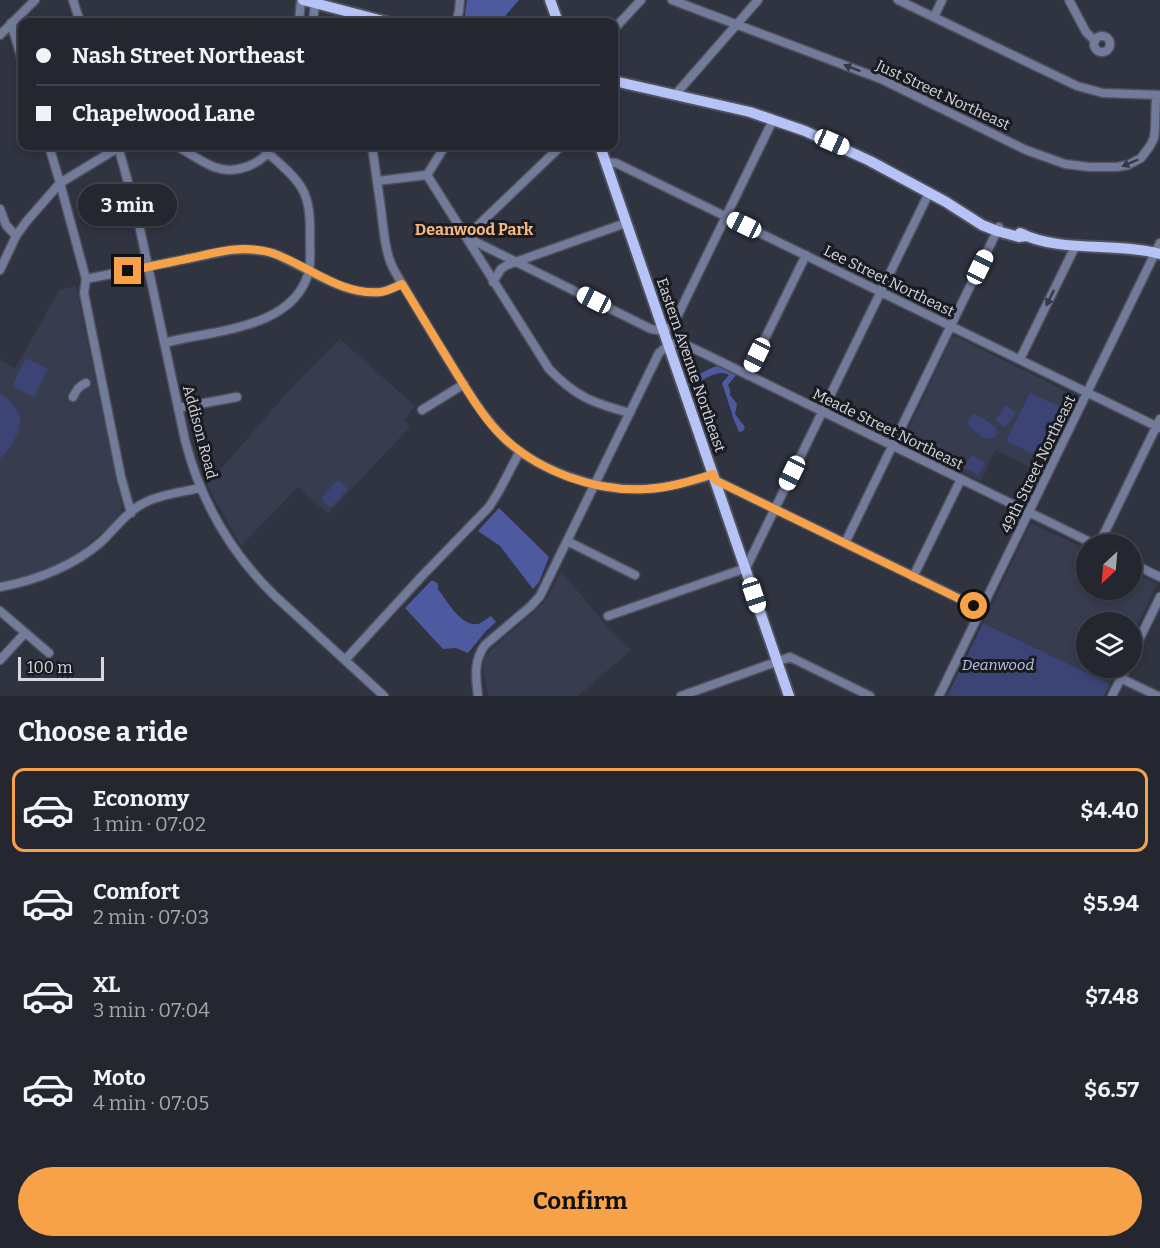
<!DOCTYPE html>
<meta charset="utf-8">
<style>
body{margin:0;font-family:Bitter,serif;background:#2c2e38;color:#f1f3f6;height:100vh;display:flex;flex-direction:column;font-size:22px;white-space:nowrap}
*{box-sizing:border-box;margin:0}
p{font-size:20px;color:#a3a5ab}
.icon{flex:none;width:33px;height:33px;fill:none;stroke:currentColor;stroke-width:2;stroke-linecap:round;stroke-linejoin:round}
.map{position:relative;height:696px;overflow:hidden}
.sheet{display:flex;flex-direction:column;background:#242630;flex:1}
.sheet>*{flex:none}
.hud{position:absolute;left:18px;top:18px;width:600px;height:132px;border-radius:12px;box-shadow:0 3px 9px #0003,0 0 0 2px #41434c;display:grid;align-content:center;height:132px;padding:0 18px;background:#242630}
.needle{width:39px;rotate:206deg}
.controls{position:absolute;left:1076px;top:534px;display:grid;gap:12px}
.controls a{display:grid;place-items:center;width:66px;height:66px;border-radius:50%;background:#242630;box-shadow:0 3px 9px #0003,0 0 0 2px #41434c;font-size:30px}
.scale{position:absolute;left:18px;bottom:15px;width:86px;box-sizing:border-box;padding-left:6px;border:3px solid #d6d9e1;border-top:0;font-size:16px;line-height:21px;white-space:nowrap;color:#d6d9e1;-webkit-text-stroke:4px #1a1b21;paint-order:stroke}
.end{position:absolute;width:27px;height:27px;margin:-14px;border:8px solid #f7a248;background:#111;box-shadow:0 0 0 3px #111}
.from{border-radius:50%}
.bubble{position:absolute;height:42px;border-radius:21px;background:#242630;box-shadow:0 3px 9px #0003,0 0 0 2px #41434c;font-size:20px;font-weight:700;line-height:42px;text-align:center}
.car{position:absolute;width:18px;height:36px;margin:-18px -9px;border-radius:8px;box-shadow:0 0 4px 2px #0007;background:linear-gradient(#fff 24%,#345 0 40%,#fff 0 76%,#345 0 86%,#fff 0)}
.hud b{display:flex;align-items:center;gap:21px;height:57px;font-size:22px}
.hud b+b{border-top:2px solid #41434c}
.hud i{width:15px;height:15px;background:#f1f3f6}
ul{padding:0;list-style:none}
li{display:flex;align-items:center;gap:18px;height:84px;margin:0 12px 9px;padding:0 6px;border:3px solid transparent;border-radius:12px}
li div{flex:1}
li b{display:block;font-size:22px}
li em{font-style:normal;font-weight:700}
li.selected{border-color:#f7a248}
li>.icon{width:54px;height:54px;stroke-width:1.5}
h2{padding:0 18px;font-size:27px;line-height:72px}
.button{display:flex;gap:12px;margin-top:auto;padding:12px 18px}
.button a{flex:1;height:69px;border-radius:36px;background:#f7a248;color:#111;font-size:24px;font-weight:700;line-height:69px;text-align:center}
.map>svg:first-child{display:block}
</style>
<div class="map">
<svg width="1160" height="696" viewBox="0 0 1160 696">
<rect width="100%" height="100%" fill="#303340"/>
<!-- built -->
<path fill="#373c4e" d="M 76,286 L 122,507 L 120,513 L 105,530 L 79,552 L 53,566 L 34,573 L 0,581 L 0,359 L 15,369 L 59,290 Z
M 955,336 L 1071,394 L 1036,470 L 995,450 L 981,481 L 902,443 L 952,337 Z
M 340,339 L 415,406 L 404,421 L 410,427 L 328,514 L 298,487 L 241,546 L 207,485 L 292,387 Z
M 1031,523 L 1086,549 L 1086,590 L 1131,590 L 1131,571 L 1157,584 L 1131,639 L 1131,622 L 1086,622 L 1086,668 L 1117,668 L 1110,684 L 983,623 Z
M 561,571 L 608,627 L 631,650 L 578,696 L 488,696 L 483,667 L 484,657 L 493,648 L 534,612 L 546,600 Z"/>
<!-- green -->
<path fill="#3b4474" d="M 26,358 L 48,369 L 34,397 L 12,386 Z
M 0,393 C 32,414 21,435 0,459 Z
M 1030,393 L 1063,408 L 1039,457 L 1006,441 Z
M 1006,405 L 1016,413 L 1005,428 L 995,420 Z
M 974,414 L 980,416 L 996,428 L 997,435 C 988,445 977,433 969,426 L 968,423 L 969,418 Z
M 972,455 L 985,462 L 979,475 L 963,467 Z
M 338,480 L 348,489 L 330,508 L 321,498 Z
M 983,623 L 1110,684 L 1104,696 L 947,696 Z"/>
<!-- forest -->
<path fill="#4e5a9f" d="M 467,0 L 519,0 L 506,15 L 508,22 L 464,22 Z
M 717,366 L 736,375 L 728,385 L 730,389 L 730,395 L 737,404 L 735,414 L 745,427 L 743,431 L 739,432 L 734,420 L 722,383 L 729,375 C 717,368 704,381 692,385 L 691,378 C 700,375 707,369 717,366 Z
M 499,508 L 549,557 L 539,582 L 533,589 L 500,546 L 478,531 Z
M 431,581 L 434,581 L 438,584 L 438,589 C 447,601 461,627 478,624 C 482,623 487,618 491,616 L 496,622 L 486,631 L 468,653 L 456,648 L 443,649 L 405,608 Z"/>
<g fill="none" stroke-linecap="round" stroke-linejoin="round">
<!-- minor casing -->
<g stroke="#4e515d" stroke-width="11">
<path id="minor" d="M 73,0 L 80,22
M 672,0 L 881,79 L 1026,150 L 1065,164 L 1089,167 L 1117,167 L 1128,165 L 1141,158 L 1150,146 L 1154,138 L 1155,129 L 1156,95
M 898,0 L 1077,86 L 1103,93 L 1160,95
M 1069,0 L 1086,32 L 1095,41
M 934,17 L 942,0
M 299,22 L 301,0
M 313,22 L 315,3
M 456,22 L 459,11 L 460,0
M 11,23 L 22,60
M 614,29 L 641,0
M 0,35 L 35,0
M1094 44a8 8 0 1 1 16 0a8 8 0 1 1-16 0Z
M 675,95 L 758,0
M 49,146 L 60,183 L 86,279 L 84,293 L 121,477 L 131,513
M 118,146 L 137,215 L 185,440 C 200,499 230,552 274,595 L 384,696
M 177,146 C 189,153 201,162 214,167 C 235,175 262,165 272,146
M 372,146 C 375,167 378,188 381,209 C 383,225 384,242 389,258 C 392,269 400,280 406,290 C 417,308 428,327 439,345 C 458,375 476,408 501,435 C 534,470 598,492 646,489 C 669,488 691,481 713,475
M 561,146 L 466,237 L 651,329 L 664,331 L 673,325 L 773,120
M 606,162 L 616,163 L 1160,428
M 427,175 L 549,369 C 576,397 593,403 630,413
M 377,181 L 427,175 L 445,146
M 0,209 L 6,225 L 16,236
M 0,270 L 16,236 L 26,222 L 60,183 L 121,146
M 86,279 L 231,250 C 245,249 258,249 272,253 C 307,266 341,296 380,292 C 388,291 395,287 402,284
M 493,282 L 501,269 L 507,265 L 626,223
M 164,343 C 212,330 294,330 309,271 C 311,261 310,249 310,239 C 311,191 303,184 268,153
M 1020,359 L 1076,245
M 747,375 L 806,255
M 73,397 C 77,389 79,386 86,383
M 178,408 L 237,397
M 422,410 L 464,384
M 715,480 L 981,609
M 567,541 L 635,575
M 845,543 L 999,227
M 1099,544 L 1160,419
M 1131,563 L 1160,577
M 913,577 L 961,479
M 0,587 C 37,580 72,567 101,542 C 115,529 128,510 146,502 C 162,494 183,492 200,488
M 0,611 L 49,653
M 608,616 L 746,568 L 929,193
M 1131,656 L 1160,597
M 0,660 L 25,633
M 345,660 L 422,576 L 489,507 L 499,491 L 520,451
M 1120,678 L 1158,696
M 478,696 C 476,678 473,661 485,645 L 531,606 L 540,596 L 659,353 C 677,336 683,344 703,353 L 1094,544
M 681,696 L 790,657 L 870,696
M 939,696 L 1160,243
M 1112,696 L 1126,668"/>
</g>
<!-- major casing -->
<g stroke="#4e515d" stroke-width="14">
<path id="major" d="M 303,0 L 387,22
M 550,0 L 558,22
M 614,81 L 750,112 L 805,131 L 870,161 L 946,202 L 982,225 L 997,231 L 1019,237 L 1026,236
M 600,146 L 789,696
M 1020,233 C 1059,253 1118,242 1160,254"/>
</g>
<!-- minor -->
<use href="#minor" stroke="#737b9b" stroke-width="8"/>
<!-- major -->
<use href="#major" stroke="#b6c3f7" stroke-width="10"/>
</g>
<!-- one-way arrows -->
<defs><path id="oneway-solid" d="M-6-.8H1V-3.2L6.5 0L1 3.2V.8H-6Z" transform="scale(1.5)"/></defs>
<g fill="#353846">
<use href="#oneway-solid" transform="translate(852 68) rotate(-159)"/>
<use href="#oneway-solid" transform="translate(1130 163) rotate(157)"/>
<use href="#oneway-solid" transform="translate(1050 298) rotate(116)"/>
</g>
<g fill="none" stroke-linecap="round" stroke-linejoin="round">
<!-- route -->
<path stroke="#f7a248" stroke-width="8" d="M 128,271 C 149,267 170,262 191,258 C 217,252 242,245 269,252 C 306,263 339,296 381,292 C 388,291 395,287 402,284 C 420,314 439,344 457,374 C 471,396 484,419 503,437 C 540,472 595,492 646,489 C 669,488 691,481 713,474 L 715,480 L 974,606"/>
</g>
<g text-anchor="middle" dominant-baseline="central" stroke-width="6" stroke-linejoin="round" paint-order="stroke">
<!-- street labels -->
<g font-size="15" fill="#d6d9e1" stroke="#1a1b21">
<text transform="translate(943 95) rotate(25)">Just Street Northeast</text>
<text transform="translate(889 281) rotate(26)">Lee Street Northeast</text>
<text transform="translate(691 365) rotate(71)">Eastern Avenue Northeast</text>
<text transform="translate(888 429) rotate(26)">Meade Street Northeast</text>
<text transform="translate(200 432) rotate(75)">Addison Road</text>
<text transform="translate(1038 464) rotate(-64)">49th Street Northeast</text>
</g>
<!-- park labels -->
<g font-size="15" font-style="italic" fill="#bcc6ed" stroke="#1a1b21">
<text x="998" y="665">Deanwood</text>
</g>
<!-- neighbourhood labels -->
<g font-size="16" font-weight="bold" fill="#f5b981" stroke="#1a1b21">
<text x="474" y="229">Deanwood Park</text>
</g>
</g>
</svg>
<div class="controls">
<a><svg class="needle" viewBox="-14 -14 28 28"><path d="M0-13l5 13h-10z" fill="#e53935"/><path d="M0 13l5-13h-10z" fill="#a3a5ab"/></svg></a>
<a><svg class="icon" aria-label="layers" viewBox="0 0 24 24"><path d="M12 4l9 5-9 5-9-5zM3 14l9 5 9-5"/></svg></a>
</div>
<div class="scale">100 m</div>
<i class="end from" style="left:974px;top:606px"></i>
<i class="end" style="left:128px;top:271px"></i>
<div class="bubble" style="left:78px;top:184px;width:99px">3 min</div>
<i class="car" style="left:832px;top:142px;rotate:114deg"></i>
<i class="car" style="left:744px;top:225px;rotate:296deg"></i>
<i class="car" style="left:980px;top:267px;rotate:26deg"></i>
<i class="car" style="left:594px;top:300px;rotate:297deg"></i>
<i class="car" style="left:757px;top:355px;rotate:206deg"></i>
<i class="car" style="left:792px;top:473px;rotate:206deg"></i>
<i class="car" style="left:754px;top:595px;rotate:162deg"></i>
<div class="hud">
<b><i class="from"></i>Nash Street Northeast</b>
<b><i></i>Chapelwood Lane</b>
</div>
</div>
<section class="sheet">
<h2>Choose a ride</h2>
<ul>
<li class="selected"><svg class="icon" aria-label="car" viewBox="0 0 24 24"><path d="M5 17H2v-5l4-1 3-4h7l3 4 3 1v5h-3M9 17h6M6 11h13"/><circle cx="7" cy="17" r="2"/><circle cx="17" cy="17" r="2"/></svg><div><b>Economy</b><p>1 min · 07:02</p></div><em>$4.40</em></li>
<li><svg class="icon" aria-label="car" viewBox="0 0 24 24"><path d="M5 17H2v-5l4-1 3-4h7l3 4 3 1v5h-3M9 17h6M6 11h13"/><circle cx="7" cy="17" r="2"/><circle cx="17" cy="17" r="2"/></svg><div><b>Comfort</b><p>2 min · 07:03</p></div><em>$5.94</em></li>
<li><svg class="icon" aria-label="car" viewBox="0 0 24 24"><path d="M5 17H2v-5l4-1 3-4h7l3 4 3 1v5h-3M9 17h6M6 11h13"/><circle cx="7" cy="17" r="2"/><circle cx="17" cy="17" r="2"/></svg><div><b>XL</b><p>3 min · 07:04</p></div><em>$7.48</em></li>
<li><svg class="icon" aria-label="car" viewBox="0 0 24 24"><path d="M5 17H2v-5l4-1 3-4h7l3 4 3 1v5h-3M9 17h6M6 11h13"/><circle cx="7" cy="17" r="2"/><circle cx="17" cy="17" r="2"/></svg><div><b>Moto</b><p>4 min · 07:05</p></div><em>$6.57</em></li>
</ul>
<div class="button"><a>Confirm</a></div>
</section>
